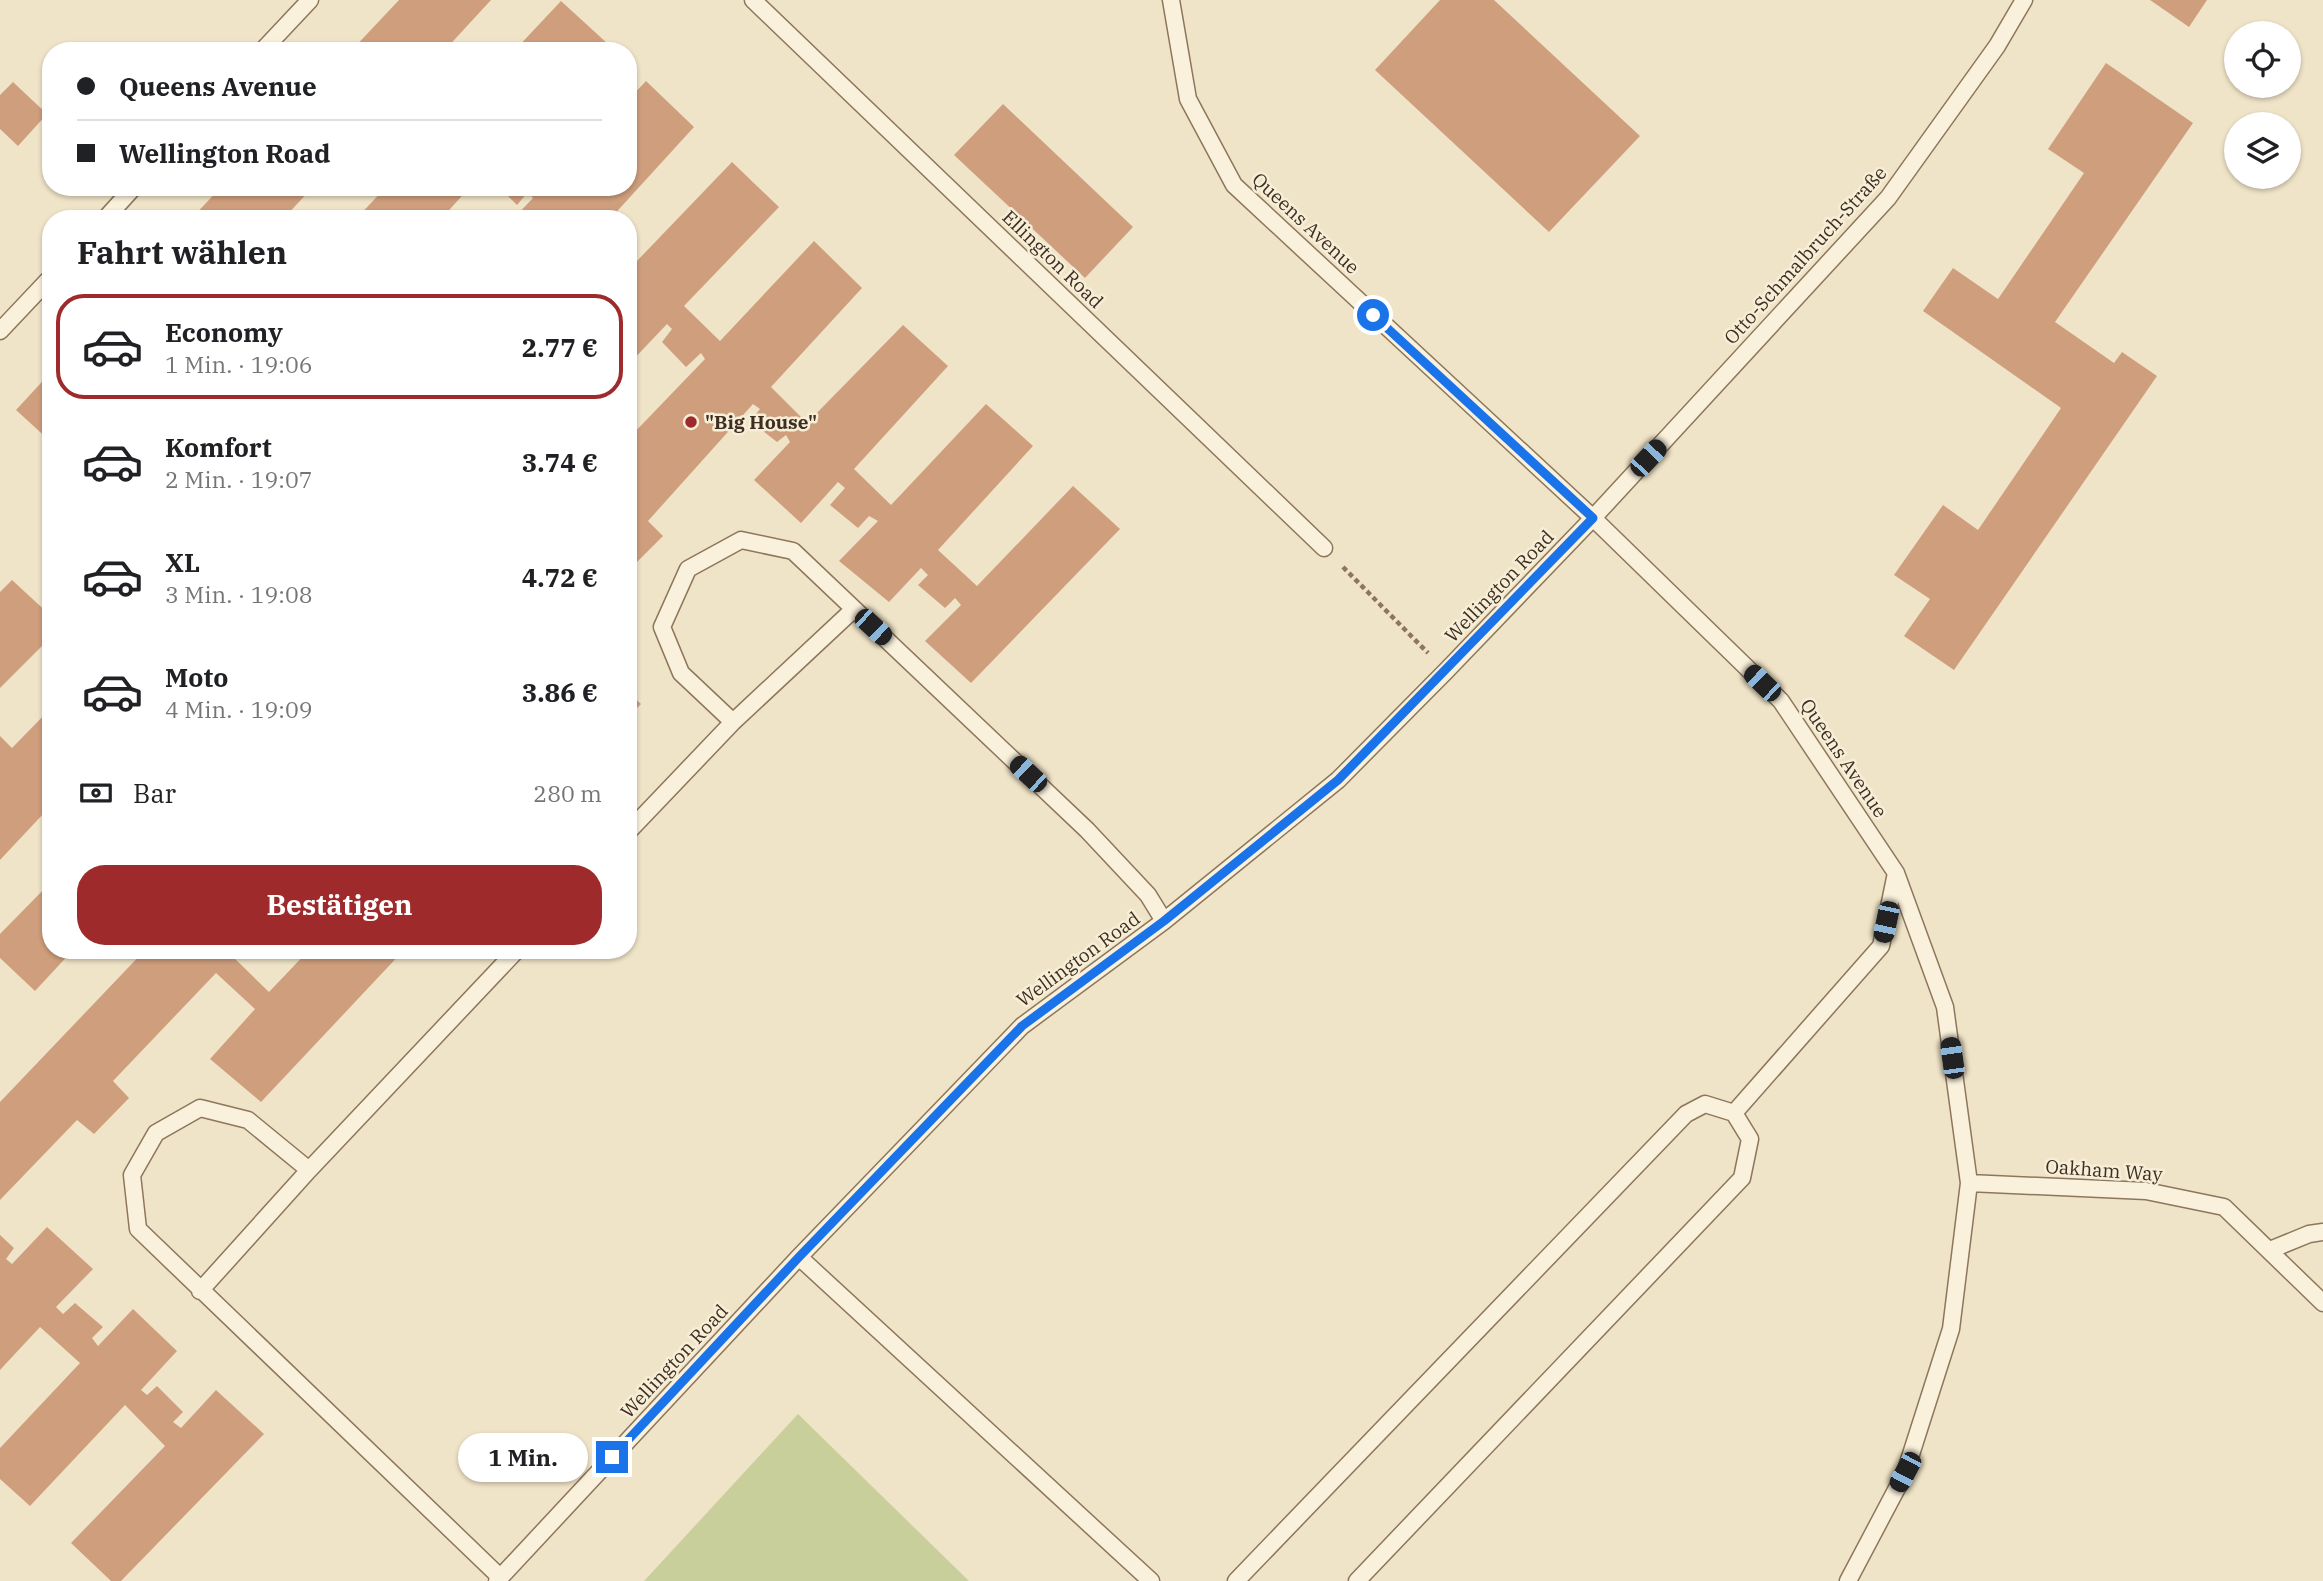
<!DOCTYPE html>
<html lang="de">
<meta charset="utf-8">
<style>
body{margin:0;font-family:"IBM Plex Serif",serif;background:#f6f6f6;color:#202124;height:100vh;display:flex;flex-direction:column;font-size:26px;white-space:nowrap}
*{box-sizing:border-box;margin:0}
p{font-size:23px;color:#757577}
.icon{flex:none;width:38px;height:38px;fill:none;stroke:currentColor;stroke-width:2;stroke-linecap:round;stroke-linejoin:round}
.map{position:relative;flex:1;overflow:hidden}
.panel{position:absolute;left:42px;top:210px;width:595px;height:749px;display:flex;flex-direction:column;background:#fff;border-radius:28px;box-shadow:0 2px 5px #0004}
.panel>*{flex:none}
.guide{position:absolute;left:42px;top:42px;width:595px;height:154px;border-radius:28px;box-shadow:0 2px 5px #0004;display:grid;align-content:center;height:154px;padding:0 35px;background:#fff}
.tools{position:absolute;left:2224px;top:21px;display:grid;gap:14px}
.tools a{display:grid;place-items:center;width:77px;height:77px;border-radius:50%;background:#fff;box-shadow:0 2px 5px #0004;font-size:35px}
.end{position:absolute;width:32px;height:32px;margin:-16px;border:9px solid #1a73e8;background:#fff;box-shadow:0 0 0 4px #fff}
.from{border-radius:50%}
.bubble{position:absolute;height:49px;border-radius:24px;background:#fff;box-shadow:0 2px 5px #0004;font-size:23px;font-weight:800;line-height:49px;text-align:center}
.car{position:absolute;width:21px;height:42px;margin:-21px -10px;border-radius:9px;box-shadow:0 0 5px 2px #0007;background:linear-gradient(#222 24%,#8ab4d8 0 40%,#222 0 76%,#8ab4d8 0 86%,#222 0)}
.guide b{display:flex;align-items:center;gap:24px;height:66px;font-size:26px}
.guide b+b{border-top:2px solid #e0e0e0}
.guide i{width:18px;height:18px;background:#202124}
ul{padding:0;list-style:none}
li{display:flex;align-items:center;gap:21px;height:105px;margin:0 14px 10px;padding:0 21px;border:4px solid transparent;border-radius:28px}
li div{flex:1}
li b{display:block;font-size:26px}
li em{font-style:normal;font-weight:800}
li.current{border-color:#9e2a2b}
li>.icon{width:63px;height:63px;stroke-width:1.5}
h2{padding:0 35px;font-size:32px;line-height:84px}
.pay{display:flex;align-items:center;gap:18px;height:77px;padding:0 35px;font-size:26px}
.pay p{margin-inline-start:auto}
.cta{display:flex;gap:14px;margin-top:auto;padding:14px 35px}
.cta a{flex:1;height:80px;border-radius:28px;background:#9e2a2b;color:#fff;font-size:28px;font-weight:800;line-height:80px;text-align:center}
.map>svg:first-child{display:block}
</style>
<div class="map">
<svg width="2323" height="1581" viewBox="0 0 2323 1581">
<rect width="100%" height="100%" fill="#f0e4c8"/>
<!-- green -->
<path fill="#c9cf9b" d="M 798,1414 L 969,1581 L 644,1581 Z"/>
<!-- building -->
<path fill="#cf9f7d" d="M 399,0 L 491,0 L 444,51 L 351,51 Z
M 1440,0 L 1494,0 L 1640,136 L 1549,232 L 1375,70 Z
M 2150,0 L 2207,0 L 2189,27 Z
M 561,1 L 608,44 L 602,51 L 514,51 Z
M 2106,63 L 2193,123 L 2055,322 L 2114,363 L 2122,352 L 2157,376 L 1954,670 L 1904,636 L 1930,599 L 1894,575 L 1943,505 L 1978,530 L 2061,408 L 1923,311 L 1953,268 L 1998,299 L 2084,173 L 2048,149 Z
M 646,81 L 694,127 L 610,219 L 513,219 L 533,198 L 528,192 L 517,205 L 499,187 L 628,187 L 628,100 Z
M 13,82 L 47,114 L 18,146 L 0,129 L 0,95 Z
M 1003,104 L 1133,227 L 1085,278 L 954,155 Z
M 732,162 L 779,207 L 684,306 L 720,341 L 814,241 L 862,288 L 771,387 L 807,423 L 903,325 L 948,366 L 854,469 L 891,505 L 986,404 L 1033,446 L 938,550 L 977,586 L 1073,486 L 1120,529 L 971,683 L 925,641 L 961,605 L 955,598 L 945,608 L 918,585 L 928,575 L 921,568 L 889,602 L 839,561 L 878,521 L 869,516 L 858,528 L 830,505 L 845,488 L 838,482 L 801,523 L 754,480 L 790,442 L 786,435 L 777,442 L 750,421 L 760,409 L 753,404 L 648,521 L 663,536 L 628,571 L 628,439 L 705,359 L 701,353 L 686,367 L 662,342 L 672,329 L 667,324 L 628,365 L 628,254 L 636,262 Z
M 221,187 L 313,187 L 283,219 L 191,219 Z
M 386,187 L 470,187 L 441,219 L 356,219 Z
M 51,372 L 51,442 L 16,410 Z
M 12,580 L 51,616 L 51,637 L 0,688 L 0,592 Z
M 628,692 L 641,704 L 628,717 Z
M 51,708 L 51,817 L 45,812 L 0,860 L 0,736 L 12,748 Z
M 51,817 L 51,835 L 42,827 Z
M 51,882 L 51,950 L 73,950 L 35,991 L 0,958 L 0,934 Z
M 145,950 L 238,950 L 232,956 L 269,992 L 309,950 L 417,950 L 411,957 L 403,951 L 261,1102 L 210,1059 L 255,1009 L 216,973 L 113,1081 L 129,1098 L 94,1134 L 77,1120 L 0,1200 L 0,1102 Z
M 47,1227 L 93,1269 L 56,1307 L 63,1314 L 75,1303 L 103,1327 L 92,1338 L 98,1346 L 133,1309 L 177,1351 L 141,1390 L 147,1395 L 157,1386 L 183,1412 L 173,1422 L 181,1428 L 216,1390 L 264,1434 L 121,1581 L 111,1581 L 71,1543 L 165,1446 L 125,1405 L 30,1506 L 0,1479 L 0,1448 L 80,1363 L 40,1327 L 0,1370 L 0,1235 L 14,1248 L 6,1259 L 12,1264 Z"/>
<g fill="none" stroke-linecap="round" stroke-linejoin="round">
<!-- lane casing -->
<g stroke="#8d765c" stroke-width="19">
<path id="lane" d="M 753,0 L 1324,548
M 1171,0 L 1188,99 L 1234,185 L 1593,518 L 1781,701 L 1896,873 L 1945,1007 L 1969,1183 L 1951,1329 L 1905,1473 L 1848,1581
M 262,51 L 310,0
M 105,219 L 134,187
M 0,331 L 51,277
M 733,722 L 854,609
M 628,832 L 733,722 L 681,673 L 662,627 L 688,569 L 741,540 L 793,551 L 1087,830 L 1148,895 L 1164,921
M 1734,1113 L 1881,946 L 1896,873
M 1969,1183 L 2146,1191 L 2224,1207 L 2323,1303
M 2270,1250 L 2309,1234 L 2323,1232
M 799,1257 L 1151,1581
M 200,1291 L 309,1170
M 501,1578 L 138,1229 L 132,1175 L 156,1133 L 200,1108 L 248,1120 L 309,1170 L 517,950
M 497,1581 L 799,1257 L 1022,1026 L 1164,921 L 1338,780 L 1446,671 L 1593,518 L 1888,198 L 1997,46 L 2024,0
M 1236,1581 L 1686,1114 L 1705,1104 L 1734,1113 L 1750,1139 L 1742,1178 L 1357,1581"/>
</g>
<!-- path -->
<path stroke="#8d765c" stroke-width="4.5" stroke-dasharray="5 3.5" stroke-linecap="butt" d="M 1343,567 L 1428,653"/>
<!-- lane -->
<use href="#lane" stroke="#faf1dc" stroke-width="16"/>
</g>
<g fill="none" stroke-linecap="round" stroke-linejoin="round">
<!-- route -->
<path stroke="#1a73e8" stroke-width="9" d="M 612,1457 L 799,1257 L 1022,1026 L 1164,921 L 1338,780 L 1593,518 L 1373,315"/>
</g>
<!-- markers -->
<circle fill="#9e2a2b" stroke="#f7eed8" stroke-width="2.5" cx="691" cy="422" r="7"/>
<g text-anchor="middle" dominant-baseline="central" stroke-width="5" stroke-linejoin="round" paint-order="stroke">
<!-- street labels -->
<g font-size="19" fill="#3d2e20" stroke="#f7eed8">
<text transform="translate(1306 223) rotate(43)">Queens Avenue</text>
<text transform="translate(1805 255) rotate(-48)">Otto-Schmalbruch-Straße</text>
<text transform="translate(1053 259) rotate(44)">Ellington Road</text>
<text transform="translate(1499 586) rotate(-46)">Wellington Road</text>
<text transform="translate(1844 758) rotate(56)">Queens Avenue</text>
<text transform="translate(1078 959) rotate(-36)">Wellington Road</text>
<text transform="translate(2104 1170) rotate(4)">Oakham Way</text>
<text transform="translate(674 1361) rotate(-47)">Wellington Road</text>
</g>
<!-- poi labels -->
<g font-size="19" font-weight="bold" fill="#3d2e20" stroke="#f7eed8" text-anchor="start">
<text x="705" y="422">"Big House"</text>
</g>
</g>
</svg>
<div class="tools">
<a><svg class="icon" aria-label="locate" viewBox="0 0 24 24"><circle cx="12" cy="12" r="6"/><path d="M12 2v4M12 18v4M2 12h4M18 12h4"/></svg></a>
<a><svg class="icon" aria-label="layers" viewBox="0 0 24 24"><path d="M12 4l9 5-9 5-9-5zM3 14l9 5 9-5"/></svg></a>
</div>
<i class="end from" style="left:1373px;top:315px"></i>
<i class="end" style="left:612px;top:1457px"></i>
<div class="bubble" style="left:458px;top:1433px;width:130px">1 Min.</div>
<i class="car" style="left:1648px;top:458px;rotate:43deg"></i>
<i class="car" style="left:873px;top:627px;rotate:133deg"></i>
<i class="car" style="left:1762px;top:683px;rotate:314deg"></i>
<i class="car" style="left:1028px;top:774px;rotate:313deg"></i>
<i class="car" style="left:1886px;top:922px;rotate:192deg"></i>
<i class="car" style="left:1952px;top:1058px;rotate:352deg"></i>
<i class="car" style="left:1905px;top:1472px;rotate:208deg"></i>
<div class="guide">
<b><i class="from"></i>Queens Avenue</b>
<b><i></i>Wellington Road</b>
</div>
<section class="panel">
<h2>Fahrt wählen</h2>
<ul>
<li class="current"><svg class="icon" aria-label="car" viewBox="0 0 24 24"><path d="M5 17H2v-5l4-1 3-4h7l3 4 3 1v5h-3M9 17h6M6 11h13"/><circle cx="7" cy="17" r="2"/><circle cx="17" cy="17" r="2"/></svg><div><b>Economy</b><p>1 Min. · 19:06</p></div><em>2.77 €</em></li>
<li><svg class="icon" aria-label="car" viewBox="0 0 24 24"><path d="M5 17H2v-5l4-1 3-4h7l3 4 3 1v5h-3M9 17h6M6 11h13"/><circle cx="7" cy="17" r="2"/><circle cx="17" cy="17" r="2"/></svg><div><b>Komfort</b><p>2 Min. · 19:07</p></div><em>3.74 €</em></li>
<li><svg class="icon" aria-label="car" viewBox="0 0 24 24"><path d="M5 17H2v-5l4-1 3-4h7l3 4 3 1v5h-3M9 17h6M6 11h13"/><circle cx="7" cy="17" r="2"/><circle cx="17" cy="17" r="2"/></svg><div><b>XL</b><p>3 Min. · 19:08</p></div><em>4.72 €</em></li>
<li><svg class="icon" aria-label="car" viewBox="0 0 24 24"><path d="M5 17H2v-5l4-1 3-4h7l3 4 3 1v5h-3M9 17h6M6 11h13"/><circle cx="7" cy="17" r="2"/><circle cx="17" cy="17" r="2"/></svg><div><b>Moto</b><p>4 Min. · 19:09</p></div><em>3.86 €</em></li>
</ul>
<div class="pay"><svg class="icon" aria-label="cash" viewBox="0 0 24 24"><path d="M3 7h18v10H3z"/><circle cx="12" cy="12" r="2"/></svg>Bar<p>280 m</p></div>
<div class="cta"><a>Bestätigen</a></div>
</section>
</div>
